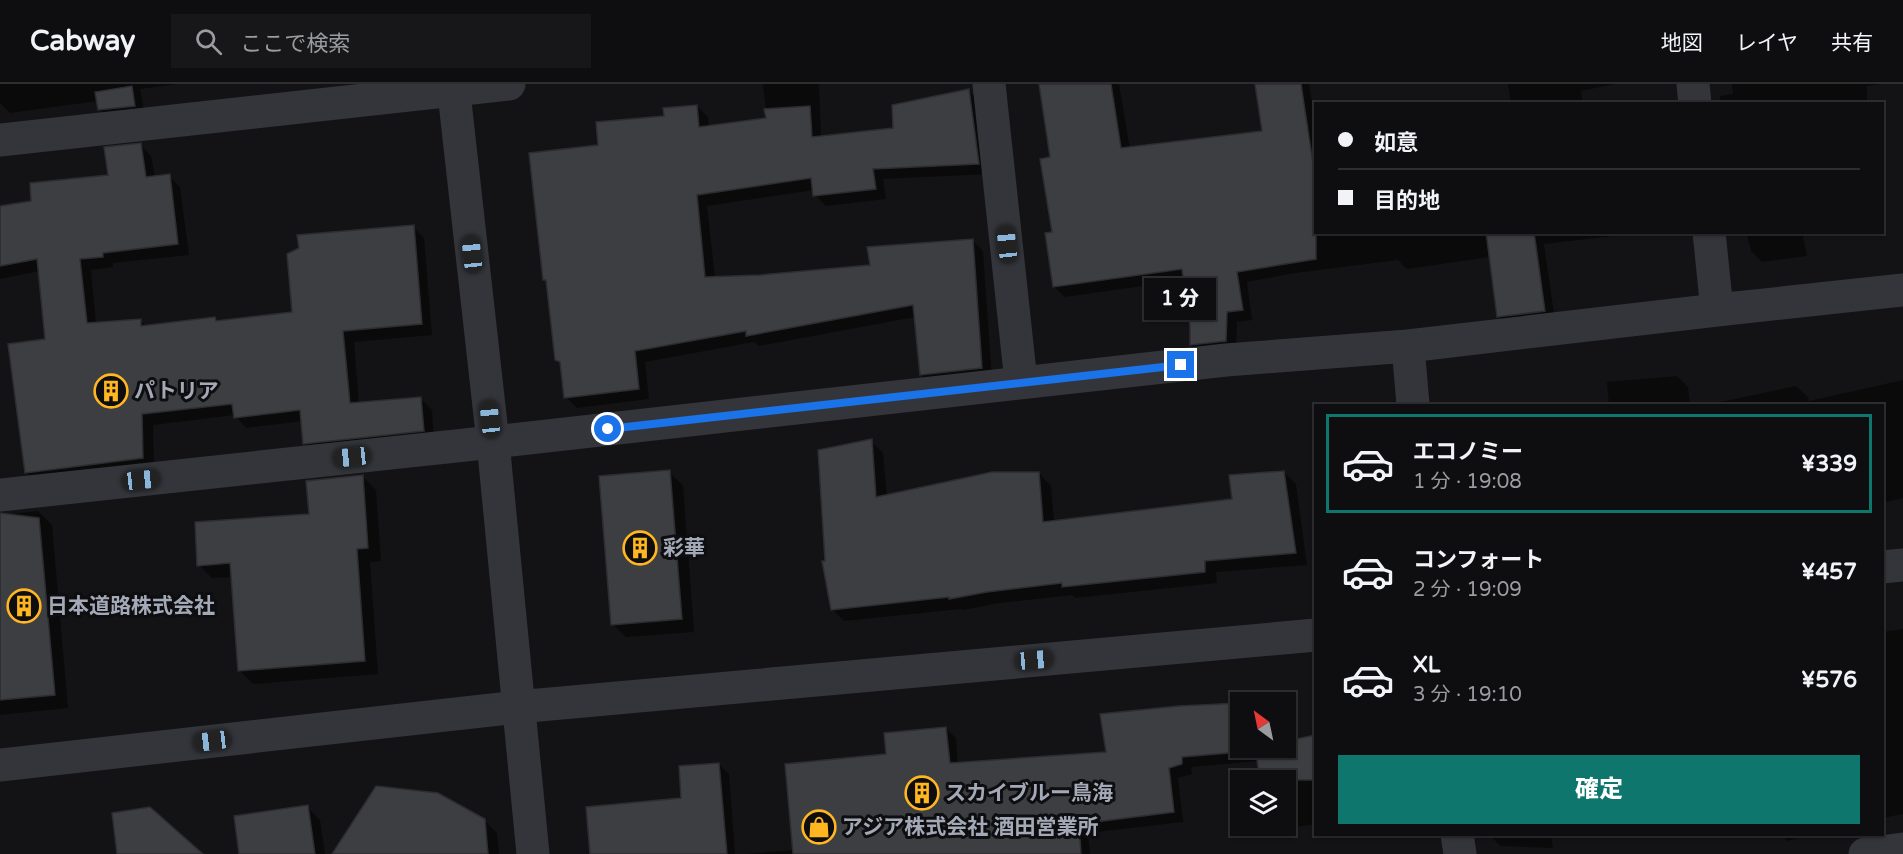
<!DOCTYPE html>
<html lang="ja">
<meta charset="utf-8">
<style>
body{margin:0;font-family:"Varela Round","Noto Sans JP",sans-serif;background:#171719;color:#f1f3f6;height:100vh;display:flex;flex-direction:column;font-size:22px;white-space:nowrap}
*{box-sizing:border-box;margin:0}
p{font-size:20px;color:#9b9c9f}
.icon{flex:none;width:33px;height:33px;fill:none;stroke:currentColor;stroke-width:2;stroke-linecap:round;stroke-linejoin:round}
.map{position:relative;flex:1;overflow:hidden}
.details{position:absolute;left:1314px;top:320px;width:570px;height:432px;display:flex;flex-direction:column;background:#0e0e10;border-radius:0px;box-shadow:0 2px 4px #0004,0 0 0 2px #2e2e30}
.details>*{flex:none}
.hud{position:absolute;left:1314px;top:18px;width:570px;height:132px;border-radius:0px;box-shadow:0 2px 4px #0004,0 0 0 2px #2e2e30;display:grid;align-content:center;height:132px;padding:0 24px;background:#0e0e10}
.needle{width:39px;rotate:327deg}
.controls{position:absolute;left:1230px;top:608px;display:grid;gap:12px}
.controls a{display:grid;place-items:center;width:66px;height:66px;border-radius:0px;background:#0e0e10;box-shadow:0 2px 4px #0004,0 0 0 2px #2e2e30;font-size:30px}
.end{position:absolute;width:27px;height:27px;margin:-14px;border:8px solid #1a73e8;background:#fff;box-shadow:0 0 0 3px #fff}
.from{border-radius:50%}
.bubble{position:absolute;height:42px;border-radius:0px;background:#0e0e10;box-shadow:0 2px 4px #0004,0 0 0 2px #2e2e30;font-size:20px;font-weight:800;line-height:42px;text-align:center}
.car{position:absolute;width:18px;height:36px;margin:-18px -9px;border-radius:8px;box-shadow:0 0 4px 2px #0007;background:linear-gradient(#222 24%,#8ab4d8 0 40%,#222 0 76%,#8ab4d8 0 86%,#222 0)}
.hud b{display:flex;align-items:center;gap:21px;height:57px;font-size:22px}
.hud b+b{border-top:2px solid #2e2e30}
.hud i{width:15px;height:15px;background:#f1f3f6}
ul{padding:10px 0 0;list-style:none}
li{display:flex;align-items:center;gap:18px;height:99px;margin:0 12px 9px;padding:0 12px;border:3px solid transparent;border-radius:0px}
li div{flex:1}
li b{display:block;font-size:22px}
li em{font-style:normal;font-weight:800}
li.current{border-color:#0f766e}
li>.icon{width:54px;height:54px;stroke-width:1.5}
.primary-button{display:flex;gap:12px;margin-top:auto;padding:12px 24px}
.primary-button a{flex:1;height:69px;border-radius:0px;background:#0f766e;color:#fff;font-size:24px;font-weight:800;line-height:69px;text-align:center}
header{display:flex;align-items:center;gap:36px;box-sizing:border-box;height:84px;padding:0 30px;background:#0e0e10;border-bottom:2px solid #2e2e30}
header strong{font-size:28px}
nav{display:flex;gap:33px;margin-inline-start:auto;font-size:21px}
.search{width:420px;height:54px;background:#171719;display:flex;align-items:center;gap:15px;box-sizing:border-box;padding:0 21px;border-radius:0px;color:#9b9c9f;font-size:22px}
.map>svg:first-child{display:block}
</style>
<header>
<strong>Cabway</strong>
<div class="search"><svg class="icon" aria-label="search" viewBox="0 0 24 24"><circle cx="10" cy="10" r="6"/><path d="M15 15l6 6"/></svg>ここで検索</div>
<nav><a>地図</a><a>レイヤ</a><a>共有</a></nav>
</header>
<div class="map">
<svg width="1903" height="770" viewBox="0 0 1903 770">
<rect width="100%" height="100%" fill="#131315"/>
<!-- shadow -->
<path fill="#0007" d="M 0,0 L 178,0 L 140,5 L 145,32 L 110,36 L 100,26 L 98,17 L 10,29 L 0,19 Z
M 763,0 L 819,0 L 821,53 L 895,45 L 969,7 L 980,18 L 989,90 L 883,95 L 886,115 L 826,122 L 815,111 L 814,106 L 707,122 L 715,194 L 760,192 L 872,182 L 972,156 L 983,167 L 992,295 L 932,302 L 921,291 L 915,233 L 759,262 L 754,258 L 645,278 L 649,315 L 577,324 L 566,313 L 562,281 L 556,276 L 548,199 L 544,195 L 600,62 L 665,33 L 697,22 L 708,33 L 709,44 L 767,35 Z
M 1041,0 L 1119,0 L 1130,65 L 1264,48 L 1257,0 L 1309,0 L 1316,43 L 1316,148 L 1647,148 L 1544,160 L 1555,237 L 1509,243 L 1498,232 L 1490,173 L 1407,185 L 1398,176 L 1295,189 L 1247,198 L 1252,236 L 1237,238 L 1236,267 L 1202,271 L 1191,261 L 1191,242 L 1185,196 L 1065,213 L 1054,203 L 1052,74 Z
M 1508,0 L 1615,0 L 1581,7 L 1583,20 L 1511,20 Z
M 1732,0 L 1883,0 L 1867,2 L 1867,20 L 1721,20 L 1720,12 L 1733,10 Z
M 140,61 L 151,72 L 155,93 L 169,92 L 180,103 L 189,171 L 113,179 L 113,183 L 91,186 L 96,240 L 140,236 L 147,243 L 215,235 L 218,238 L 293,229 L 413,143 L 424,154 L 432,251 L 354,258 L 359,320 L 420,314 L 432,326 L 434,357 L 316,370 L 305,359 L 303,337 L 246,344 L 235,331 L 153,341 L 154,384 L 37,400 L 26,389 L 47,256 L 40,187 L 0,195 L 0,124 L 33,118 L 110,92 Z
M 1746,148 L 1802,148 L 1807,172 L 1762,178 L 1751,167 Z
M 1677,292 L 1688,303 L 1690,321 L 1609,321 L 1607,298 Z
M 1903,296 L 1903,414 L 1882,419 L 1882,321 L 1706,321 L 1796,302 L 1808,313 L 1809,317 Z
M 871,357 L 883,369 L 887,412 L 1039,389 L 1051,402 L 1054,438 L 1234,416 L 1284,388 L 1296,400 L 1307,481 L 1216,488 L 1217,499 L 1075,514 L 1072,511 L 999,519 L 963,526 L 961,525 L 844,537 L 832,525 L 827,478 Z
M 669,388 L 683,401 L 694,548 L 626,553 L 612,540 Z
M 362,392 L 376,406 L 381,477 L 370,478 L 378,590 L 253,600 L 239,586 L 232,493 L 212,494 L 199,481 L 311,431 Z
M 38,427 L 52,441 L 68,624 L 0,631 L 0,431 Z
M 1903,545 L 1903,730 L 1882,734 L 1882,548 Z
M 1239,620 L 1240,622 L 1240,663 L 1286,663 L 1286,658 L 1316,653 L 1316,740 L 1281,745 L 1277,741 L 1286,741 L 1286,696 L 1262,696 L 1259,677 L 1191,683 L 1192,690 L 1178,694 L 1183,738 L 1088,749 L 1090,770 L 745,770 L 794,766 L 888,671 L 945,644 L 956,654 L 958,680 L 1108,669 Z
M 719,680 L 729,690 L 735,770 L 595,770 L 683,715 Z
M 307,723 L 320,736 L 325,770 L 241,770 Z
M 484,736 L 497,749 L 499,770 L 334,770 Z
M 1488,750 L 1551,750 L 1553,764 L 1501,762 Z
M 1780,750 L 1817,750 L 1787,757 Z"/>
<!-- building -->
<path fill="#3c3e42" stroke="#2d2d31" stroke-width="1.5" d="M 1039,0 L 1111,0 L 1121,64 L 1262,47 L 1255,0 L 1301,0 L 1316,99 L 1316,175 L 1237,188 L 1243,226 L 1227,228 L 1226,257 L 1190,261 L 1190,242 L 1182,185 L 1053,203 L 1045,149 L 1052,148 L 1040,75 L 1050,73 Z
M 132,2 L 135,22 L 98,26 L 95,8 Z
M 969,5 L 979,80 L 873,85 L 876,105 L 813,112 L 811,94 L 697,111 L 705,193 L 760,191 L 870,181 L 867,163 L 973,155 L 982,284 L 920,291 L 913,221 L 746,252 L 746,247 L 635,267 L 639,305 L 564,314 L 560,278 L 555,276 L 546,196 L 543,196 L 529,69 L 598,61 L 596,38 L 664,32 L 663,24 L 697,21 L 699,43 L 766,34 L 764,25 L 810,22 L 812,53 L 893,44 L 892,21 Z
M 141,59 L 146,93 L 170,90 L 178,160 L 103,169 L 103,173 L 80,175 L 87,239 L 141,235 L 141,242 L 215,233 L 216,237 L 292,228 L 287,170 L 299,164 L 297,151 L 414,141 L 422,240 L 343,247 L 350,319 L 421,313 L 424,347 L 303,360 L 300,326 L 234,334 L 232,320 L 142,330 L 143,374 L 25,389 L 8,260 L 45,255 L 37,175 L 0,182 L 0,122 L 31,117 L 30,99 L 108,91 L 104,63 Z
M 1486,148 L 1534,148 L 1545,227 L 1497,233 Z
M 872,355 L 876,413 L 992,388 L 1039,388 L 1043,438 L 1232,415 L 1229,391 L 1284,387 L 1296,469 L 1205,477 L 1205,488 L 1062,503 L 1062,499 L 987,508 L 949,515 L 949,513 L 831,526 L 822,477 L 825,477 L 818,366 Z
M 670,386 L 682,535 L 611,541 L 599,392 Z
M 363,391 L 368,464 L 357,465 L 365,577 L 238,587 L 230,479 L 197,482 L 195,438 L 309,430 L 306,397 Z
M 0,429 L 39,434 L 55,611 L 0,616 Z
M 1240,619 L 1240,668 L 1182,673 L 1182,680 L 1169,684 L 1174,728 L 1079,740 L 1081,770 L 793,770 L 785,680 L 886,670 L 884,649 L 946,643 L 950,679 L 1106,668 L 1100,630 L 1179,622 Z
M 1316,651 L 1316,696 L 1260,696 L 1255,663 L 1286,663 L 1286,657 Z
M 719,679 L 727,770 L 590,770 L 586,723 L 681,714 L 679,682 Z
M 376,702 L 438,709 L 485,735 L 488,770 L 332,770 Z
M 308,721 L 315,770 L 239,770 L 234,732 Z
M 150,723 L 203,770 L 117,770 L 112,729 Z"/>
<g fill="none" stroke-linecap="round" stroke-linejoin="round">
<!-- minor -->
<path stroke="#34353a" stroke-width="33" d="M 989,0 L 1021,298
M 1693,0 L 1695,20
M 0,56 L 509,0
M 1717,226 L 1903,206
M 1408,262 L 1413,321
M 0,411 L 493,358 L 1226,276 L 1408,262 L 1717,226 L 1709,148
M 1457,750 L 1460,770
M 1865,770 L 1903,765"/>
<!-- tertiary -->
<path stroke="#34353a" stroke-width="33" d="M 453,0 L 493,358 L 533,770
M 1882,483 L 1903,481
M 0,681 L 517,623 L 1316,551"/>
</g>
<g fill="none" stroke-linecap="round" stroke-linejoin="round">
<!-- route -->
<path stroke="#1a73e8" stroke-width="8" d="M 608,345 L 1181,281"/>
</g>
<!-- icons -->
<defs>
<g id="building-ring" transform="scale(1.725)"><circle r="9.5" fill="#0e0e10" stroke="#ffb621" stroke-width="1.5"/><path d="M-4-6H4V6H1V3H-1V6H-4ZM-2.5-4.3h1.7v1.8h-1.7ZM.8-4.3h1.7v1.8H.8ZM-2.5-1h1.7V.8h-1.7ZM.8-1h1.7V.8H.8Z" fill="#ffb621"/></g>
<g id="shop-ring" transform="scale(1.725)"><circle r="9.5" fill="#0e0e10" stroke="#ffb621" stroke-width="1.5"/><path d="M-5-2.5h2.3a2.7 3.5 0 0 1 5.4 0H5L5.5 6h-11ZM-1.5-2.5h3a1.5 2.3 0 0 0-3 0Z" fill="#ffb621"/></g>
</defs>
<g fill-rule="evenodd">
<use href="#building-ring" x="111" y="307"/>
<use href="#building-ring" x="640" y="464"/>
<use href="#building-ring" x="24" y="522"/>
<use href="#building-ring" x="922" y="709"/>
<use href="#shop-ring" x="819" y="743"/>
</g>
<g text-anchor="middle" dominant-baseline="central" stroke-width="6" stroke-linejoin="round" paint-order="stroke">
<!-- poi labels -->
<g font-size="21" font-weight="bold" fill="#a3a9b6" stroke="#0e0e10" text-anchor="start">
<text x="134" y="307">パトリア</text>
<text x="663" y="464">彩華</text>
<text x="47" y="522">日本道路株式会社</text>
<text x="945" y="709">スカイブルー鳥海</text>
<text x="842" y="743">アジア株式会社 酒田営業所</text>
</g>
</g>
</svg>
<div class="controls">
<a><svg class="needle" viewBox="-14 -14 28 28"><path d="M0-13l5 13h-10z" fill="#e53935"/><path d="M0 13l5-13h-10z" fill="#9b9c9f"/></svg></a>
<a><svg class="icon" aria-label="layers" viewBox="0 0 24 24"><path d="M12 4l9 5-9 5-9-5zM3 14l9 5 9-5"/></svg></a>
</div>
<i class="end from" style="left:608px;top:345px"></i>
<i class="end" style="left:1181px;top:281px"></i>
<div class="bubble" style="left:1144px;top:194px;width:72px">1 分</div>
<i class="car" style="left:1007px;top:160px;rotate:354deg"></i>
<i class="car" style="left:472px;top:170px;rotate:354deg"></i>
<i class="car" style="left:490px;top:335px;rotate:354deg"></i>
<i class="car" style="left:352px;top:373px;rotate:264deg"></i>
<i class="car" style="left:141px;top:396px;rotate:84deg"></i>
<i class="car" style="left:1034px;top:576px;rotate:85deg"></i>
<i class="car" style="left:212px;top:657px;rotate:263deg"></i>
<div class="hud">
<b><i class="from"></i>如意</b>
<b><i></i>目的地</b>
</div>
<section class="details">
<ul>
<li class="current"><svg class="icon" aria-label="car" viewBox="0 0 24 24"><path d="M5 17H2v-5l4-1 3-4h7l3 4 3 1v5h-3M9 17h6M6 11h13"/><circle cx="7" cy="17" r="2"/><circle cx="17" cy="17" r="2"/></svg><div><b>エコノミー</b><p>1 分 · 19:08</p></div><em>¥339</em></li>
<li><svg class="icon" aria-label="car" viewBox="0 0 24 24"><path d="M5 17H2v-5l4-1 3-4h7l3 4 3 1v5h-3M9 17h6M6 11h13"/><circle cx="7" cy="17" r="2"/><circle cx="17" cy="17" r="2"/></svg><div><b>コンフォート</b><p>2 分 · 19:09</p></div><em>¥457</em></li>
<li><svg class="icon" aria-label="car" viewBox="0 0 24 24"><path d="M5 17H2v-5l4-1 3-4h7l3 4 3 1v5h-3M9 17h6M6 11h13"/><circle cx="7" cy="17" r="2"/><circle cx="17" cy="17" r="2"/></svg><div><b>XL</b><p>3 分 · 19:10</p></div><em>¥576</em></li>
</ul>
<div class="primary-button"><a>確定</a></div>
</section>
</div>
